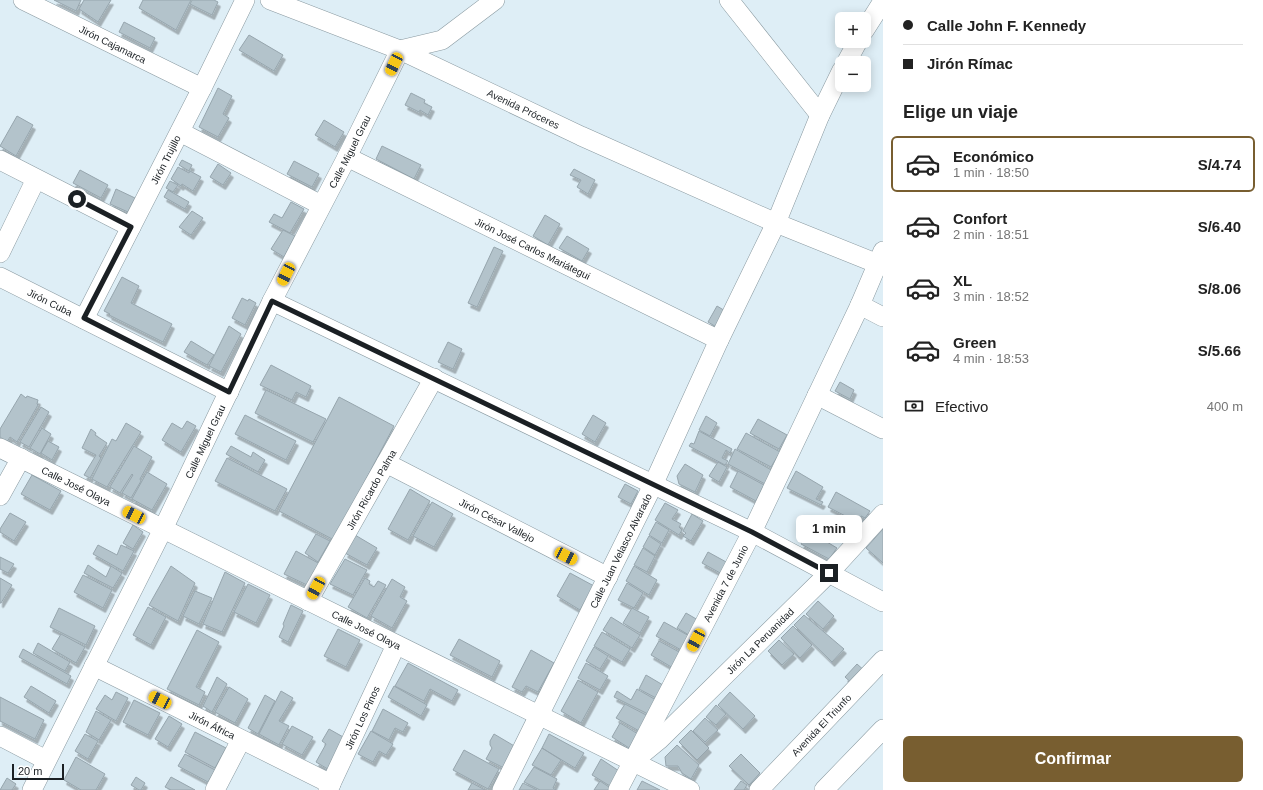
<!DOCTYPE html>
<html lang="es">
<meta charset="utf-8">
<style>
body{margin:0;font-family:Helvetica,sans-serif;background:#f2f2f2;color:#222;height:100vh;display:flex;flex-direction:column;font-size:15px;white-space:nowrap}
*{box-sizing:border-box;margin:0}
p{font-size:13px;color:#767676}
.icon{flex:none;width:22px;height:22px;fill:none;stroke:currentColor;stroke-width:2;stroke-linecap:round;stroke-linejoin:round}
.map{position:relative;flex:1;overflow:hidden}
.details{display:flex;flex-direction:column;background:#fff;width:380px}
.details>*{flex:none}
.hud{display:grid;align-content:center;height:88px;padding:0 20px;background:#fff}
.buttons{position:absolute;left:835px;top:12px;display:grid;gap:8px}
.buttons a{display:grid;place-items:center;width:36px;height:36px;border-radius:6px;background:#fff;box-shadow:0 2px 10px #0003;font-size:20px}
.scale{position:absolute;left:12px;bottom:10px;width:52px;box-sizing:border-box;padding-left:4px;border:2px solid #1b2024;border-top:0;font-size:11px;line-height:14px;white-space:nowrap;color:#1b2024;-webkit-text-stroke:3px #fff;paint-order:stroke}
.end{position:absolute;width:18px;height:18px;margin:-9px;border:5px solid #1b2024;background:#fff;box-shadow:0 0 0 2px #fff}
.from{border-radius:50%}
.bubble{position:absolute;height:28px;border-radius:6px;background:#fff;box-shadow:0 2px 10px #0003;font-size:13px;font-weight:800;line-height:28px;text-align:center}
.car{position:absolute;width:12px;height:24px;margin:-12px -6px;border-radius:5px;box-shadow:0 0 3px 1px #0007;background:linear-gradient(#f5c518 24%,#345 0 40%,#f5c518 0 76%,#345 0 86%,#f5c518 0)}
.hud b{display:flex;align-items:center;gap:14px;height:38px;font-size:15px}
.hud b+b{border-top:1px solid #e0e0e0}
.hud i{width:10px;height:10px;background:#222}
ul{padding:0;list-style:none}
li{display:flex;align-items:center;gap:12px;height:56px;margin:0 8px 6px;padding:0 12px;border:2px solid transparent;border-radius:6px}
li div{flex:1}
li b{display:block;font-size:15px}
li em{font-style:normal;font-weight:800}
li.on{border-color:#785e30}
li>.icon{width:36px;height:36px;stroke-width:1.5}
h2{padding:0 20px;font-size:18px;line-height:48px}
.pay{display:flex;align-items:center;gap:10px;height:44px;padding:0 20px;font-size:15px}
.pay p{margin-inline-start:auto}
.action{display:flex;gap:8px;margin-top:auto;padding:8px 20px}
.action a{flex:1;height:46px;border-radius:6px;background:#785e30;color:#fff;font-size:16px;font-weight:800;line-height:46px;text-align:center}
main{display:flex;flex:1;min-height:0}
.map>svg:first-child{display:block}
</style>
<main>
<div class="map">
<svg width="883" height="790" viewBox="0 0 883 790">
<defs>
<filter id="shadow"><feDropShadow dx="2.5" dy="4.5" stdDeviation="0" flood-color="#0004"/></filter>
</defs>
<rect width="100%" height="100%" fill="#deeef6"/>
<!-- building -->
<path fill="#b3c3cb" stroke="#96a5ad" filter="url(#shadow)" d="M 54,0 L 81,0 L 76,11 Z
M 84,0 L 111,0 L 98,22 L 79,9 Z
M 143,0 L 191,0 L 176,30 L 139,8 Z
M 192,0 L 214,0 L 218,2 L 212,15 L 190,4 Z
M 124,22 L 155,38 L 150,48 L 119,32 Z
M 249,35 L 283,55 L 274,71 L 239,50 Z
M 218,88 L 232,96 L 223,114 L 229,118 L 218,137 L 199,127 Z
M 411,93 L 425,100 L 424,103 L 432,107 L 428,115 L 420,110 L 419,112 L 405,105 Z
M 17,116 L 33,125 L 16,156 L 0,146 Z
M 324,120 L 344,132 L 335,147 L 315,135 Z
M 382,146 L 421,165 L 414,179 L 376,159 Z
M 182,160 L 192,165 L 189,171 L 179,165 Z
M 294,161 L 319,174 L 312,187 L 287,174 Z
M 218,164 L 231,173 L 223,185 L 210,177 Z
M 178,167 L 189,173 L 190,171 L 201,177 L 193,191 L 182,184 L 181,186 L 171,179 Z
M 574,169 L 595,180 L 588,194 L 577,187 L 581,180 L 570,175 Z
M 80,170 L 108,185 L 101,198 L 73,183 Z
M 170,181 L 178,185 L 173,192 L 166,188 Z
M 116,189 L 135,198 L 128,212 L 110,204 Z
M 168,190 L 189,202 L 185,209 L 164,197 Z
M 291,202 L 304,209 L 290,233 L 269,222 L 274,214 L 282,218 Z
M 192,211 L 203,218 L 191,235 L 179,227 Z
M 545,215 L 560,224 L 548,245 L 533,236 Z
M 283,230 L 295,236 L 284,257 L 271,249 Z
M 567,236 L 589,249 L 582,261 L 559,248 Z
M 494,247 L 503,251 L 477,307 L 468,303 Z
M 122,277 L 139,286 L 131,303 L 172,324 L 163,342 L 109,315 L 110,314 L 104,311 Z
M 242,298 L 248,301 L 249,299 L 256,303 L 245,325 L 232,318 Z
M 717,306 L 727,312 L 718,328 L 708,322 Z
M 229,326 L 241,334 L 221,372 L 209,366 Z
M 191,341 L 214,355 L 207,365 L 184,352 Z
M 448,342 L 462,349 L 453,369 L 438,362 Z
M 271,365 L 311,386 L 306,397 L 296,392 L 292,400 L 260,385 Z
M 840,382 L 854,390 L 850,399 L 835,391 Z
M 266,390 L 326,419 L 313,442 L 255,413 Z
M 21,394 L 26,398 L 27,396 L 38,400 L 37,404 L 38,405 L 17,442 L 10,437 L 7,442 L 0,437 L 0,429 Z
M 339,397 L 394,426 L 334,540 L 279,511 Z
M 41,407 L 49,412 L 29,447 L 20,442 Z
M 245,415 L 296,441 L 286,460 L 235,434 Z
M 593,415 L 606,423 L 595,442 L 582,434 Z
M 706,416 L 717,423 L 710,436 L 699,430 Z
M 758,419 L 787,435 L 779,449 L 750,433 Z
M 187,421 L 196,426 L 181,452 L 162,440 L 172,423 L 182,429 Z
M 126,423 L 141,432 L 107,487 L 92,479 L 112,439 L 116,441 Z
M 42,428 L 51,434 L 40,454 L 30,448 Z
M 91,429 L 96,433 L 95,435 L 107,443 L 99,456 L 101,458 L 90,478 L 84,475 L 96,455 L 82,448 Z
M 699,431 L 732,449 L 730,453 L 726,450 L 722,458 L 728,461 L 725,465 L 689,446 L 691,443 L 694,444 Z
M 746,433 L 780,452 L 771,467 L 737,449 Z
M 48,441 L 59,447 L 52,460 L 41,453 Z
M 134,446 L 152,457 L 140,479 L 141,481 L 131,498 L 122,493 L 133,475 L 132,474 L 120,493 L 110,487 Z
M 231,446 L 251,457 L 253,452 L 265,460 L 258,472 L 226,454 Z
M 735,449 L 773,471 L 765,484 L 728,464 Z
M 227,458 L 287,489 L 275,511 L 215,481 Z
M 718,462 L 727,467 L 719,482 L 709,476 Z
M 685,464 L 703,475 L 695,492 L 679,484 L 677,476 Z
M 738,471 L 764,485 L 756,501 L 730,487 Z
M 796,471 L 823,487 L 816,499 L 823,502 L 821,505 L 787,488 Z
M 147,472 L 167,484 L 152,510 L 132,499 Z
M 32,475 L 61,491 L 50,510 L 21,494 Z
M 625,484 L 638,491 L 631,504 L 618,497 Z
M 410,489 L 430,501 L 408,540 L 388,529 Z
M 836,492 L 870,511 L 865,518 L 861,516 L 857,522 L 828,507 Z
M 432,502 L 453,514 L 434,547 L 413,536 Z
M 665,503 L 678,510 L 672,519 L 681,524 L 679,527 L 682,530 L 679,535 L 655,520 Z
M 10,513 L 26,522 L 14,541 L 0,532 L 0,529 Z
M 692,514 L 703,521 L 691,541 L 683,536 L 686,533 L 683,531 Z
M 814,520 L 829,528 L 822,539 L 837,548 L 829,559 L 801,544 Z
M 852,521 L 863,528 L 860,534 L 848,526 Z
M 656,522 L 669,530 L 662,543 L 649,535 Z
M 133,525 L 143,532 L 133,549 L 123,543 Z
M 841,526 L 852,533 L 849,538 L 838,531 Z
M 883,529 L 883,563 L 866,548 Z
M 316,534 L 330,541 L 318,562 L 305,553 Z
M 355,535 L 377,548 L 367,565 L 345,553 Z
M 649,536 L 661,544 L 655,555 L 643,547 Z
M 98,545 L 117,555 L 121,545 L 134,551 L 123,571 L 93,554 Z
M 643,548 L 655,556 L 647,572 L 634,565 Z
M 296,551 L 320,564 L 307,585 L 284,574 Z
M 708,552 L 728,563 L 722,574 L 702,563 Z
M 0,557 L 14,564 L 8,573 L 0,569 Z
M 345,559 L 367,570 L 353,595 L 330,584 Z
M 88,565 L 106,577 L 111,566 L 122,573 L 113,588 L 84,573 Z
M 171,566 L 195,583 L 178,621 L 149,605 Z
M 634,566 L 657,580 L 649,595 L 626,581 Z
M 225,572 L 245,583 L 222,632 L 203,624 Z
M 570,573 L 594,586 L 580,610 L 557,596 Z
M 83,575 L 112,590 L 103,608 L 74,592 Z
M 0,578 L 12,585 L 1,603 L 0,603 Z
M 365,578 L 370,581 L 369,584 L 374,587 L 378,581 L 386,585 L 367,618 L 348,607 Z
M 392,579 L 405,587 L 400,597 L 407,601 L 392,628 L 371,616 Z
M 627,583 L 643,593 L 634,608 L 618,600 Z
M 248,584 L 270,595 L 256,623 L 234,612 Z
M 195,591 L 212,598 L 199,624 L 183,616 Z
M 818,601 L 834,616 L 823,629 L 806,614 Z
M 291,605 L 303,611 L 288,642 L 279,637 L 284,626 L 283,624 Z
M 148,607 L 166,617 L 151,645 L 133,635 Z
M 59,608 L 95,626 L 86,645 L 50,627 Z
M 632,608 L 649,617 L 640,633 L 623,623 Z
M 686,613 L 698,620 L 689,635 L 677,628 Z
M 804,615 L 844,649 L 832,662 L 794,625 Z
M 611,617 L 640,635 L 632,648 L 603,630 Z
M 664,622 L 691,637 L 683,651 L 656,636 Z
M 793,626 L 812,645 L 800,658 L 781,638 Z
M 338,629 L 360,640 L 346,667 L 324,656 Z
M 197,630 L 219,642 L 196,687 L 205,692 L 199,705 L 167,689 Z
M 602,632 L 630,649 L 622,662 L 594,646 Z
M 61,634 L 85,647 L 76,663 L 52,649 Z
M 459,639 L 500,661 L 492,677 L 450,655 Z
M 779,640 L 794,654 L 782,665 L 768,651 Z
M 659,641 L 681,653 L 673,668 L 651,655 Z
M 38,643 L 70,662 L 65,671 L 33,653 Z
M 594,647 L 608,656 L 600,669 L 586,661 Z
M 23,649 L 71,676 L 67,684 L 19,657 Z
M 531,650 L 554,663 L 538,692 L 526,686 L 522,692 L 512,687 Z
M 408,663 L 458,690 L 452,701 L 430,689 L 424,701 L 395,686 Z
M 586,663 L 608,676 L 600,690 L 578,678 Z
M 857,664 L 866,672 L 854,685 L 845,677 Z
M 646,675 L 663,685 L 656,698 L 639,689 Z
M 217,677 L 227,684 L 212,712 L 203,706 Z
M 578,680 L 598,692 L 581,723 L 561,711 Z
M 31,686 L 56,701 L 49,713 L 24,697 Z
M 394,686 L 427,705 L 421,716 L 388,697 Z
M 229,687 L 248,699 L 235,723 L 215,712 Z
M 637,689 L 656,700 L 648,714 L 614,697 L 617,691 L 631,700 Z
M 281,691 L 293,698 L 279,721 L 289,726 L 279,745 L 259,734 Z
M 116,692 L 128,698 L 116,721 L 96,709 L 105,695 L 112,700 Z
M 730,692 L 755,716 L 743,729 L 718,705 Z
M 265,695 L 275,701 L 258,734 L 248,728 Z
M 0,697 L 44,720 L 35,739 L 0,721 Z
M 134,700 L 160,713 L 148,735 L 123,722 Z
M 625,704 L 650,717 L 641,732 L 616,718 Z
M 716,705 L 726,714 L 716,725 L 706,717 Z
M 383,709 L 408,723 L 403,732 L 395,728 L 389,740 L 372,731 Z
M 96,711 L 111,720 L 99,740 L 86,732 Z
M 169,716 L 182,724 L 168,747 L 155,739 Z
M 705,718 L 718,730 L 705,742 L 693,731 Z
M 620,723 L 638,734 L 629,748 L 612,737 Z
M 292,726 L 313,737 L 302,755 L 282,744 Z
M 329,729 L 345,738 L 331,771 L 316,762 L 326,744 L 322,741 Z
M 691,730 L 709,748 L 697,760 L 679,742 Z
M 371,731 L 393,744 L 386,755 L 379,751 L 373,762 L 358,754 Z
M 195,732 L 226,748 L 215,768 L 185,752 Z
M 85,734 L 98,741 L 88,759 L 75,751 Z
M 494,734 L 516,747 L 504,768 L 486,759 L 492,748 L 490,745 L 490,741 Z
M 549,734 L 584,753 L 575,768 L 542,748 Z
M 677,745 L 699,765 L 691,779 L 682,773 L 678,766 L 666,766 L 665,757 Z
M 542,748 L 561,760 L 551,775 L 532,765 Z
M 464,750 L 499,769 L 488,789 L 453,770 Z
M 185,754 L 215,770 L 208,782 L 178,766 Z
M 741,754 L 760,773 L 749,785 L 729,766 Z
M 76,757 L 105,774 L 96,790 L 81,790 L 64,780 Z
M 601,759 L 619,771 L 610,786 L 592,775 Z
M 534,767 L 557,779 L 553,788 L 556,790 L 540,790 L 524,782 Z
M 136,777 L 145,783 L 141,790 L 139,790 L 131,785 Z
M 171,777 L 195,790 L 171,790 L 165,787 Z
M 7,778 L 16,784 L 12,790 L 0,790 Z
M 600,781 L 609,787 L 608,790 L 594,790 Z
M 642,781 L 660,790 L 637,790 Z
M 741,781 L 747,785 L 744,790 L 734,790 Z
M 472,783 L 485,790 L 468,790 Z
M 523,783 L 537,790 L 519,790 Z"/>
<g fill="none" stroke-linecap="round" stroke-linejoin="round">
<!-- minor casing -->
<g stroke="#8999a0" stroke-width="20">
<g id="minor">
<path id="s1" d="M 23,0 L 202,88"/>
<path id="s2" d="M 270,0 L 400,50 L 581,136 L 776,223 L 883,266"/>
<path d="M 729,0 L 820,115"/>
<path d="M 864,31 L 883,1"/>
<path d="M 846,63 L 858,41"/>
<path d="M 180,132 L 321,205"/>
<path id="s3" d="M 347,157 L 719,340"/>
<path d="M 0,160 L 131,227"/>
<path d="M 0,253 L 36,179"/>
<path id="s4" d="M 0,277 L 229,392"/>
<path d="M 272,301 L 752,532 L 883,602"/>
<path d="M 860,305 L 883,317"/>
<path id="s5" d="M 84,319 L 202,88 L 245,0"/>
<path d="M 817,395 L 883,429"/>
<path id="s6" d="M 0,448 L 690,790"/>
<path id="s7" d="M 386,463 L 608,577"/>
<path d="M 0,496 L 21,458"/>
<path id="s8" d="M 308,601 L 434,378"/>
<path id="s9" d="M 94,666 L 331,784"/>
<path d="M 0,736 L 46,760"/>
<path id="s10" d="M 637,758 L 659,740 L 829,573 L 883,514"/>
<path id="s11" d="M 32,790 L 163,529 L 272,301 L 347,157 L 400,50 L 442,40 L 495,0"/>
<path d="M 215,790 L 241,740"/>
<path id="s12" d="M 328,790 L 396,645"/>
<path id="s13" d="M 502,790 L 653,485 L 719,340 L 776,223 L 820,115 L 842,70"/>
<path id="s14" d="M 618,790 L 752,532 L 860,305 L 883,251"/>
<path id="s15" d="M 759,790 L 883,660"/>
<path d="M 824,790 L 883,729"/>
</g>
</g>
<!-- minor -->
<use href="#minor" stroke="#fff" stroke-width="19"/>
</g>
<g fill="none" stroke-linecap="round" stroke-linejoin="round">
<!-- route -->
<path stroke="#1b2024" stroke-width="5" d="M 77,199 L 131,227 L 84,318 L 229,392 L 272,301 L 752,532 L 829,573"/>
</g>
<g text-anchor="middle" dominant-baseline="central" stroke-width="3.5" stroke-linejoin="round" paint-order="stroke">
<!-- street labels -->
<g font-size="10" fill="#1b2024" stroke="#fff">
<text stroke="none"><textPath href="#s1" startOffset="100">Jirón Cajamarca</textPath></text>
<text stroke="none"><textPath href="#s2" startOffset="276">Avenida Próceres</textPath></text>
<text stroke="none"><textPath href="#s11" startOffset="713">Calle Miguel Grau</textPath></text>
<text stroke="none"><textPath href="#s5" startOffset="179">Jirón Trujillo</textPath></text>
<text stroke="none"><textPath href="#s3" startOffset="207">Jirón José Carlos Mariátegui</textPath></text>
<text stroke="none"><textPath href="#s4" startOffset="56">Jirón Cuba</textPath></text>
<text stroke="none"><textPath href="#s11" startOffset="389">Calle Miguel Grau</textPath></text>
<text stroke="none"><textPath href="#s6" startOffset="85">Calle José Olaya</textPath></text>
<text stroke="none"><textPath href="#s8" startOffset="128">Jirón Ricardo Palma</textPath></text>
<text stroke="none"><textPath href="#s7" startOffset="125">Jirón César Vallejo</textPath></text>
<text stroke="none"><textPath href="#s13" startOffset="267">Calle Juan Velasco Alvarado</textPath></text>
<text stroke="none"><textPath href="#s14" startOffset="233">Avenida 7 de Junio</textPath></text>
<text stroke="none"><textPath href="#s6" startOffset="409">Calle José Olaya</textPath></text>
<text stroke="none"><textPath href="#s10" startOffset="170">Jirón La Peruanidad</textPath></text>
<text stroke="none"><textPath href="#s12" startOffset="80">Jirón Los Pinos</textPath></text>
<text stroke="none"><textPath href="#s9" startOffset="132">Jirón África</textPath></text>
<text stroke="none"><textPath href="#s15" startOffset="90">Avenida El Triunfo</textPath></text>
</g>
</g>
</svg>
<div class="buttons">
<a>+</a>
<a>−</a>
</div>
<div class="scale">20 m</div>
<i class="end from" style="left:77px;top:199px"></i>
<i class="end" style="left:829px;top:573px"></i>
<div class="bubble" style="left:796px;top:515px;width:66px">1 min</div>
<i class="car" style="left:394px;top:64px;rotate:206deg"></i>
<i class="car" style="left:286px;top:274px;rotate:207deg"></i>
<i class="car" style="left:134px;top:515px;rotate:297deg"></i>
<i class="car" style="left:566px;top:556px;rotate:117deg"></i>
<i class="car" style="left:316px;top:588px;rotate:209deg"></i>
<i class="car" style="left:696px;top:640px;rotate:208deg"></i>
<i class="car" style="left:160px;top:700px;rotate:297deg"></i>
</div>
<section class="details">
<div class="hud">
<b><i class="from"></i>Calle John F. Kennedy</b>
<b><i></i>Jirón Rímac</b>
</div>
<h2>Elige un viaje</h2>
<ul>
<li class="on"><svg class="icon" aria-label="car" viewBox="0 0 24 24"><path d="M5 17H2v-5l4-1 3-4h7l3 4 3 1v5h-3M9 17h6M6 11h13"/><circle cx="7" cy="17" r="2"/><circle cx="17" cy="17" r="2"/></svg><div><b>Económico</b><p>1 min · 18:50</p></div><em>S/4.74</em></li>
<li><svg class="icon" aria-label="car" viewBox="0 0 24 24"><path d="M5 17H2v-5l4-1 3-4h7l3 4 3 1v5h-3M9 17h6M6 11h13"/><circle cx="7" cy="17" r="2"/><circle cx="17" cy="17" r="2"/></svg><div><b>Confort</b><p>2 min · 18:51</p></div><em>S/6.40</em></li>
<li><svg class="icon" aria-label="car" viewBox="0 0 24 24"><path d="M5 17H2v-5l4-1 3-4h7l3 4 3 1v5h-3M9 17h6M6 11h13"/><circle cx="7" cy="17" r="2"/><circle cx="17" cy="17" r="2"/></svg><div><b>XL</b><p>3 min · 18:52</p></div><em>S/8.06</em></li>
<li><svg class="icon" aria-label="car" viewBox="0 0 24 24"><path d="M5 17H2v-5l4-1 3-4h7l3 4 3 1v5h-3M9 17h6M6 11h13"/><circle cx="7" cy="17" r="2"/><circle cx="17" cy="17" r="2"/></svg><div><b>Green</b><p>4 min · 18:53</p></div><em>S/5.66</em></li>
</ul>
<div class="pay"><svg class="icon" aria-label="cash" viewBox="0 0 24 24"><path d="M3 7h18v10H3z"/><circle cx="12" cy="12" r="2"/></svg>Efectivo<p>400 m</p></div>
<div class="action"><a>Confirmar</a></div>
</section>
</main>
